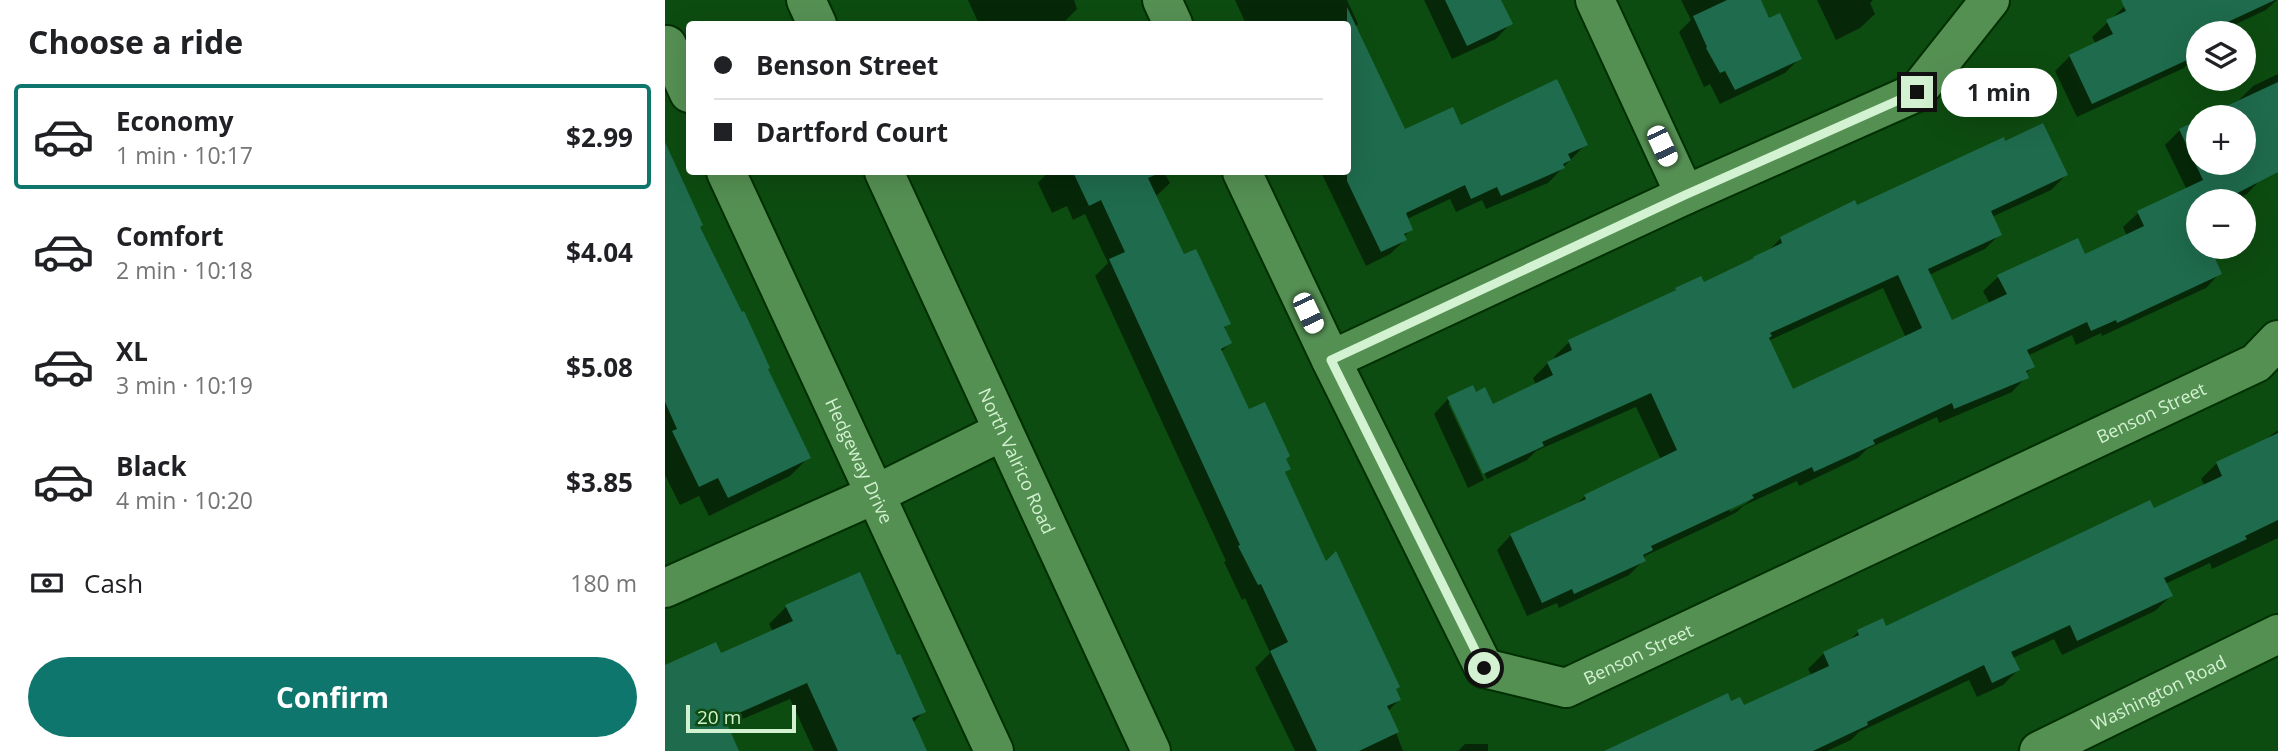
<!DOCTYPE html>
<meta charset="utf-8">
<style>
body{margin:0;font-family:"Open Sans",sans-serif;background:#f6f6f6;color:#202124;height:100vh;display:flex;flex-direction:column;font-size:26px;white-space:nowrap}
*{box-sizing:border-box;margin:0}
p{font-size:23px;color:#757577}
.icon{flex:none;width:38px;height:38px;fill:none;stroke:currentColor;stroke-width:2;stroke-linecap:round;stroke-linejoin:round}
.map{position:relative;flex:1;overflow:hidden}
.drawer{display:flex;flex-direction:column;background:#fff;width:665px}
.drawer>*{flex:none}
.top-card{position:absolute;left:21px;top:21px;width:665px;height:154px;border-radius:7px;box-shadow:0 7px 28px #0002;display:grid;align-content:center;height:154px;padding:0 28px;background:#fff}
.buttons{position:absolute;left:1521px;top:21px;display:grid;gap:14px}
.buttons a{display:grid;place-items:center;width:70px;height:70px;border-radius:50%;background:#fff;box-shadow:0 7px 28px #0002;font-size:35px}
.scale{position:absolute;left:21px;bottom:18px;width:110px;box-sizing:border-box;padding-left:7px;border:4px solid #d3f2d1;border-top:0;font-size:19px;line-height:24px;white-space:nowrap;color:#d3f2d1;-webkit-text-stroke:5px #0d4c10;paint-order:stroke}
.end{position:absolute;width:32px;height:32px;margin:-16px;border:9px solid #d3f2d1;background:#111;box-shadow:0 0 0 4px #111}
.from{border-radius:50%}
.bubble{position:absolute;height:49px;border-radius:24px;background:#fff;box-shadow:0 7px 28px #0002;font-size:23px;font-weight:700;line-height:49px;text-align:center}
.car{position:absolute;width:21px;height:42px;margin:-21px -10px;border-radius:9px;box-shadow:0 0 5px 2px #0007;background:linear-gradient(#fff 24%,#345 0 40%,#fff 0 76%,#345 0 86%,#fff 0)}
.top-card b{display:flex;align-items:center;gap:24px;height:66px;font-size:26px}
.top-card b+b{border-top:2px solid #e0e0e0}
.top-card i{width:18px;height:18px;background:#202124}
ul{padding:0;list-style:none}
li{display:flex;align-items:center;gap:21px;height:105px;margin:0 14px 10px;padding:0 14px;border:4px solid transparent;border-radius:7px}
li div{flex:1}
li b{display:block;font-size:26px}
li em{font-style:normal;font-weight:700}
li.current{border-color:#0f766e}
li>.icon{width:63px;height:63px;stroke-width:1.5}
h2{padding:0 28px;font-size:32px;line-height:84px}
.pay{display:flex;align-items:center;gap:18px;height:77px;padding:0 28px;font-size:26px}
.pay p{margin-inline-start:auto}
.primary-button{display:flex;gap:14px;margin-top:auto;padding:14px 28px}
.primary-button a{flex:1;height:80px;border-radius:42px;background:#0f766e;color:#fff;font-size:28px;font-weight:700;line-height:80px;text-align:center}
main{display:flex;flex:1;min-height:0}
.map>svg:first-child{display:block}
</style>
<main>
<section class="drawer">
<h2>Choose a ride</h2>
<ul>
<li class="current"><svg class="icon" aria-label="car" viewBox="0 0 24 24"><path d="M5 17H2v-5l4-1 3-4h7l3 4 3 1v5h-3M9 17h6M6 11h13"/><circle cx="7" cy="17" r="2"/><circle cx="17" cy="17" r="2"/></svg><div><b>Economy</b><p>1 min · 10:17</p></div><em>$2.99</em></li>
<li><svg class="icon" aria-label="car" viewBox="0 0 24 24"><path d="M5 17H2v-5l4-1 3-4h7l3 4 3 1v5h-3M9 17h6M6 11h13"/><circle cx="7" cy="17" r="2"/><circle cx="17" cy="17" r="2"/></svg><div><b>Comfort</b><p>2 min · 10:18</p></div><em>$4.04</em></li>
<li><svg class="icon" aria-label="car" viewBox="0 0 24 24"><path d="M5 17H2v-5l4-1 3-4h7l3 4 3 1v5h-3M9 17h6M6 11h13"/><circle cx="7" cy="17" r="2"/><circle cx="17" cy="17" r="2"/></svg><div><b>XL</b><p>3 min · 10:19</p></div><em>$5.08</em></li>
<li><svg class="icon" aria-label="car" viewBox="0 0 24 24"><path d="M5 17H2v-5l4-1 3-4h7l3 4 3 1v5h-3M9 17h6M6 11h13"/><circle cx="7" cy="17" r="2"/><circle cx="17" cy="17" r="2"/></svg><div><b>Black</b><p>4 min · 10:20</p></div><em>$3.85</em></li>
</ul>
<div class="pay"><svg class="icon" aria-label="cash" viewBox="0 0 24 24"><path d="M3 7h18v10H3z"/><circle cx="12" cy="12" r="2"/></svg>Cash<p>180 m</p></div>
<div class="primary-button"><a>Confirm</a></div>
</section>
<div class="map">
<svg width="1613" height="751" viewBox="0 0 1613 751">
<rect width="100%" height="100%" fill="#0d4c10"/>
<!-- shadow -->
<path fill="#0007" fill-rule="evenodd" d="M 303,0 L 409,0 L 412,9 L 398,23 L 399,24 L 314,24 Z
M 570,0 L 682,0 L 693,24 L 690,27 L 739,132 L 795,128 L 921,144 L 883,183 L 821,209 L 817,200 L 791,212 L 785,199 L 742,219 L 746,229 L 739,237 L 740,240 L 725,254 L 701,266 L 656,172 L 682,172 L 682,24 L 581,24 Z
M 759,0 L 834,0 L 845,24 L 831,39 L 787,59 Z
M 1016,0 L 1094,0 L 1103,21 L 1135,58 L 1120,73 L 1055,104 L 1045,84 L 1039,87 L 1014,32 L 1026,20 Z
M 1152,0 L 1208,0 L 1205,3 L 1210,14 L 1195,28 L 1171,40 Z
M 1457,0 L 1612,0 L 1601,10 L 1552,33 L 1533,33 L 1533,54 L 1519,68 L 1412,117 L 1390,71 L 1405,56 L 1431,44 L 1427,37 L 1460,6 Z
M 1613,74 L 1613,170 L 1597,178 L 1582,194 L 1568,201 L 1533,201 L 1533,219 L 1530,221 L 1533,226 L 1533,247 L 1543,247 L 1555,273 L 1541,288 L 1437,336 L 1436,333 L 1411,345 L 1407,335 L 1362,356 L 1368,367 L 1360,374 L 1361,377 L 1347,392 L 1274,423 L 1272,417 L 1202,449 L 1193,458 L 1134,486 L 1132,481 L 1078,506 L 1072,512 L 1056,520 L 980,556 L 979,560 L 964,575 L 894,608 L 892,603 L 862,616 L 832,550 L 846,535 L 911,505 L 920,496 L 996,460 L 971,407 L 871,451 L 862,460 L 822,479 L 787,403 L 783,403 L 819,480 L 803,488 L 769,414 L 783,399 L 810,394 L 827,406 L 871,385 L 868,378 L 883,363 L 891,360 L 889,357 L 904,342 L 1006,295 L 1011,289 L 1035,278 L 1038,284 L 1102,252 L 1116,238 L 1339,143 L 1401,175 L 1386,190 L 1327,217 L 1335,234 L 1320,249 L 1264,275 L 1286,322 L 1325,304 L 1318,291 L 1333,277 L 1419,256 L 1462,236 L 1458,227 L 1473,213 L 1522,190 L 1500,145 L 1515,130 L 1533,122 L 1533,163 L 1578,163 L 1578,117 L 1543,117 L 1574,102 L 1573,101 L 1588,86 ZM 1218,288 L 1241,338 L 1127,392 L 1103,341 ZM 1088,497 L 1082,503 L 1065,512 L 1064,508 Z
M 0,159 L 144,457 L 125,476 L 44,516 L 34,496 L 15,505 L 0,475 Z
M 383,172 L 499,172 L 505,183 L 490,197 L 518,256 L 564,323 L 558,329 L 565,343 L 556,352 L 584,411 L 619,460 L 623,469 L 619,474 L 661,564 L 734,700 L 723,711 L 738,751 L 630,751 L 590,668 L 605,653 L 580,598 L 577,600 L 559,562 L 561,561 L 430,276 L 443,263 L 420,214 L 408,220 L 402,206 L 387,213 L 373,183 Z
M 1613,430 L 1613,538 L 1547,569 L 1545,563 L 1500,584 L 1506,596 L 1490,611 L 1397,655 L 1389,639 L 1348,658 L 1353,670 L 1338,685 L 1312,697 L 1304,680 L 1194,732 L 1186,740 L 1162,751 L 944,751 L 1066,703 L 1078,708 L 1147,676 L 1143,669 L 1159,653 L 1183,642 L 1193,632 L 1221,628 L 1540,486 L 1536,479 L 1552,463 L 1597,442 Z
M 121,607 L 231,658 L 259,711 L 248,723 L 260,751 L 149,751 L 125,699 L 61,726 L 72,751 L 0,751 L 0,667 L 55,655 L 108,632 L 104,624 Z
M 800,744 L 823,744 L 823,751 L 793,751 Z"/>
<!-- building -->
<path fill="#1f6b4d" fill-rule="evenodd" d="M 780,0 L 836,0 L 848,24 L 802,46 Z
M 1062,0 L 1096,0 L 1104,18 L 1115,13 L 1137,59 L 1070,90 L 1060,71 L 1055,73 L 1041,48 L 1042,47 L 1028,16 Z
M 1456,0 L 1610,0 L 1539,33 L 1533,33 L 1533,55 L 1427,104 L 1404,55 L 1448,34 L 1441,20 L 1461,11 Z
M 682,7 L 740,129 L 788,107 L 796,125 L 892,79 L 923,145 L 903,154 L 906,160 L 898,164 L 900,168 L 836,196 L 832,187 L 806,199 L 800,185 L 741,213 L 748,230 L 739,234 L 742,240 L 716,252 L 682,181 Z
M 1613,82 L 1613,172 L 1557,201 L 1533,201 L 1533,214 L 1530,215 L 1533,222 L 1533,247 L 1545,247 L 1557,274 L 1452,323 L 1451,320 L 1426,331 L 1422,322 L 1362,350 L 1370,367 L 1361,371 L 1364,378 L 1289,409 L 1287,403 L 1208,440 L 1210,444 L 1149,472 L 1147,467 L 1087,495 L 1089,498 L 1072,506 L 986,546 L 988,550 L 978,555 L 981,561 L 909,594 L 907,589 L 877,603 L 845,534 L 921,499 L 919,495 L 1012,450 L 986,393 L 877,442 L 879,446 L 818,474 L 782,397 L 808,385 L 811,392 L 820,387 L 828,404 L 888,375 L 882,362 L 907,350 L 903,340 L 1011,290 L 1010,288 L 1036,276 L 1039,282 L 1089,258 L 1088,257 L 1117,243 L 1115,237 L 1190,200 L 1192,205 L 1339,137 L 1340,141 L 1378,123 L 1403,175 L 1326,211 L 1337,235 L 1263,269 L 1287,320 L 1342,294 L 1332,275 L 1413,238 L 1420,254 L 1479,226 L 1472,211 L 1538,180 L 1514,129 L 1533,120 L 1533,163 L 1578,163 L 1578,117 L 1538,117 ZM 1233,275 L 1257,328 L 1128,389 L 1104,338 L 1107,336 L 1105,333 Z
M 0,142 L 38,225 L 35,227 L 77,312 L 79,311 L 105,368 L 103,369 L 146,458 L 63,498 L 53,478 L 34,487 L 7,431 L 12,429 L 0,402 Z
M 408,172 L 497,172 L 483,178 L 519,254 L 531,249 L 566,324 L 559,327 L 567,343 L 556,349 L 584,409 L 600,402 L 625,456 L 621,459 L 626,469 L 620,472 L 661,561 L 671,551 L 735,687 L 731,689 L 736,700 L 722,706 L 734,732 L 694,751 L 652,751 L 605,651 L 623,642 L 596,584 L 593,585 L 573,546 L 575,545 L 444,259 L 460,252 L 436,200 L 424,206 Z
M 1613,433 L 1613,520 L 1580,536 L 1582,539 L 1499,578 L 1508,596 L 1412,641 L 1405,625 L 1346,652 L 1355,670 L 1327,683 L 1319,665 L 1202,722 L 1203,725 L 1148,751 L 939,751 L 1063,693 L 1066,701 L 1075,697 L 1079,705 L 1164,666 L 1158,652 L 1194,635 L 1192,630 L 1218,618 L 1221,626 L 1485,500 L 1489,508 L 1557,476 L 1551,462 Z
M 195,572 L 232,655 L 235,654 L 261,712 L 247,718 L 262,751 L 173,751 L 142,683 L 60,719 L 74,751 L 0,751 L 0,665 L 51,642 L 56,653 L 128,621 L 120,605 Z"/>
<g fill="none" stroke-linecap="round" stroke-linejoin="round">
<!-- minor casing -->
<g stroke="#002f02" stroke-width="42">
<g id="minor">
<path d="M 141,0 L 152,24"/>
<path d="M 497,0 L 508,24"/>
<path d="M 930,0 L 1020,195"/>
<path d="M 2,45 L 24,93"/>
<path id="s1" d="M 61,172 L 329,751"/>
<path id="s2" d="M 219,172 L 486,751"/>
<path id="s3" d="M 577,172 L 666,360 L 819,668 L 901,688 L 1591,363 L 1613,340"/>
<path d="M 666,360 L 1020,195 L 1252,92 L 1325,0"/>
<path d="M 0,588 L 211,494 L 338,431"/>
<path id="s4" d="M 1374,751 L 1613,634"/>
</g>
</g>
<!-- minor -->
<use href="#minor" stroke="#559053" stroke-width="38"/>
</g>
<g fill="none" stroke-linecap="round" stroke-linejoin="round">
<!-- route -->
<path stroke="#d3f2d1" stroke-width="9" d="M 819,668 L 666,360 L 1020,195 L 1252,92"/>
</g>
<g text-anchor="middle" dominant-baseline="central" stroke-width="6" stroke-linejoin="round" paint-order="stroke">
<!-- street labels -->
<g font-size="18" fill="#d3f2d1" stroke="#0d4c10">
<text stroke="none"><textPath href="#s3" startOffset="1283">Benson Street</textPath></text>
<text stroke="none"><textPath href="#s1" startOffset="318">Hedgeway Drive</textPath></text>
<text stroke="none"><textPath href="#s2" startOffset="318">North Valrico Road</textPath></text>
<text stroke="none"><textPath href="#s3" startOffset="716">Benson Street</textPath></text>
<text stroke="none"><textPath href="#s4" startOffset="133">Washington Road</textPath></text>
</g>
</g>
</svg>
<div class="buttons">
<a><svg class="icon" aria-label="layers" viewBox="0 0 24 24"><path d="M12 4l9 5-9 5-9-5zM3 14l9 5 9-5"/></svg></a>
<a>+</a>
<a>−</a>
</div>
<div class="scale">20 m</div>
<i class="end from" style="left:819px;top:668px"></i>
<i class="end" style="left:1252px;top:92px"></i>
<div class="bubble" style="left:1276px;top:68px;width:116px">1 min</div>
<i class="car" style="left:997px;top:146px;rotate:155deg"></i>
<i class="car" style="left:643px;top:313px;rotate:155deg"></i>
<div class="top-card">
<b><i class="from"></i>Benson Street</b>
<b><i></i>Dartford Court</b>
</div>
</div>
</main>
